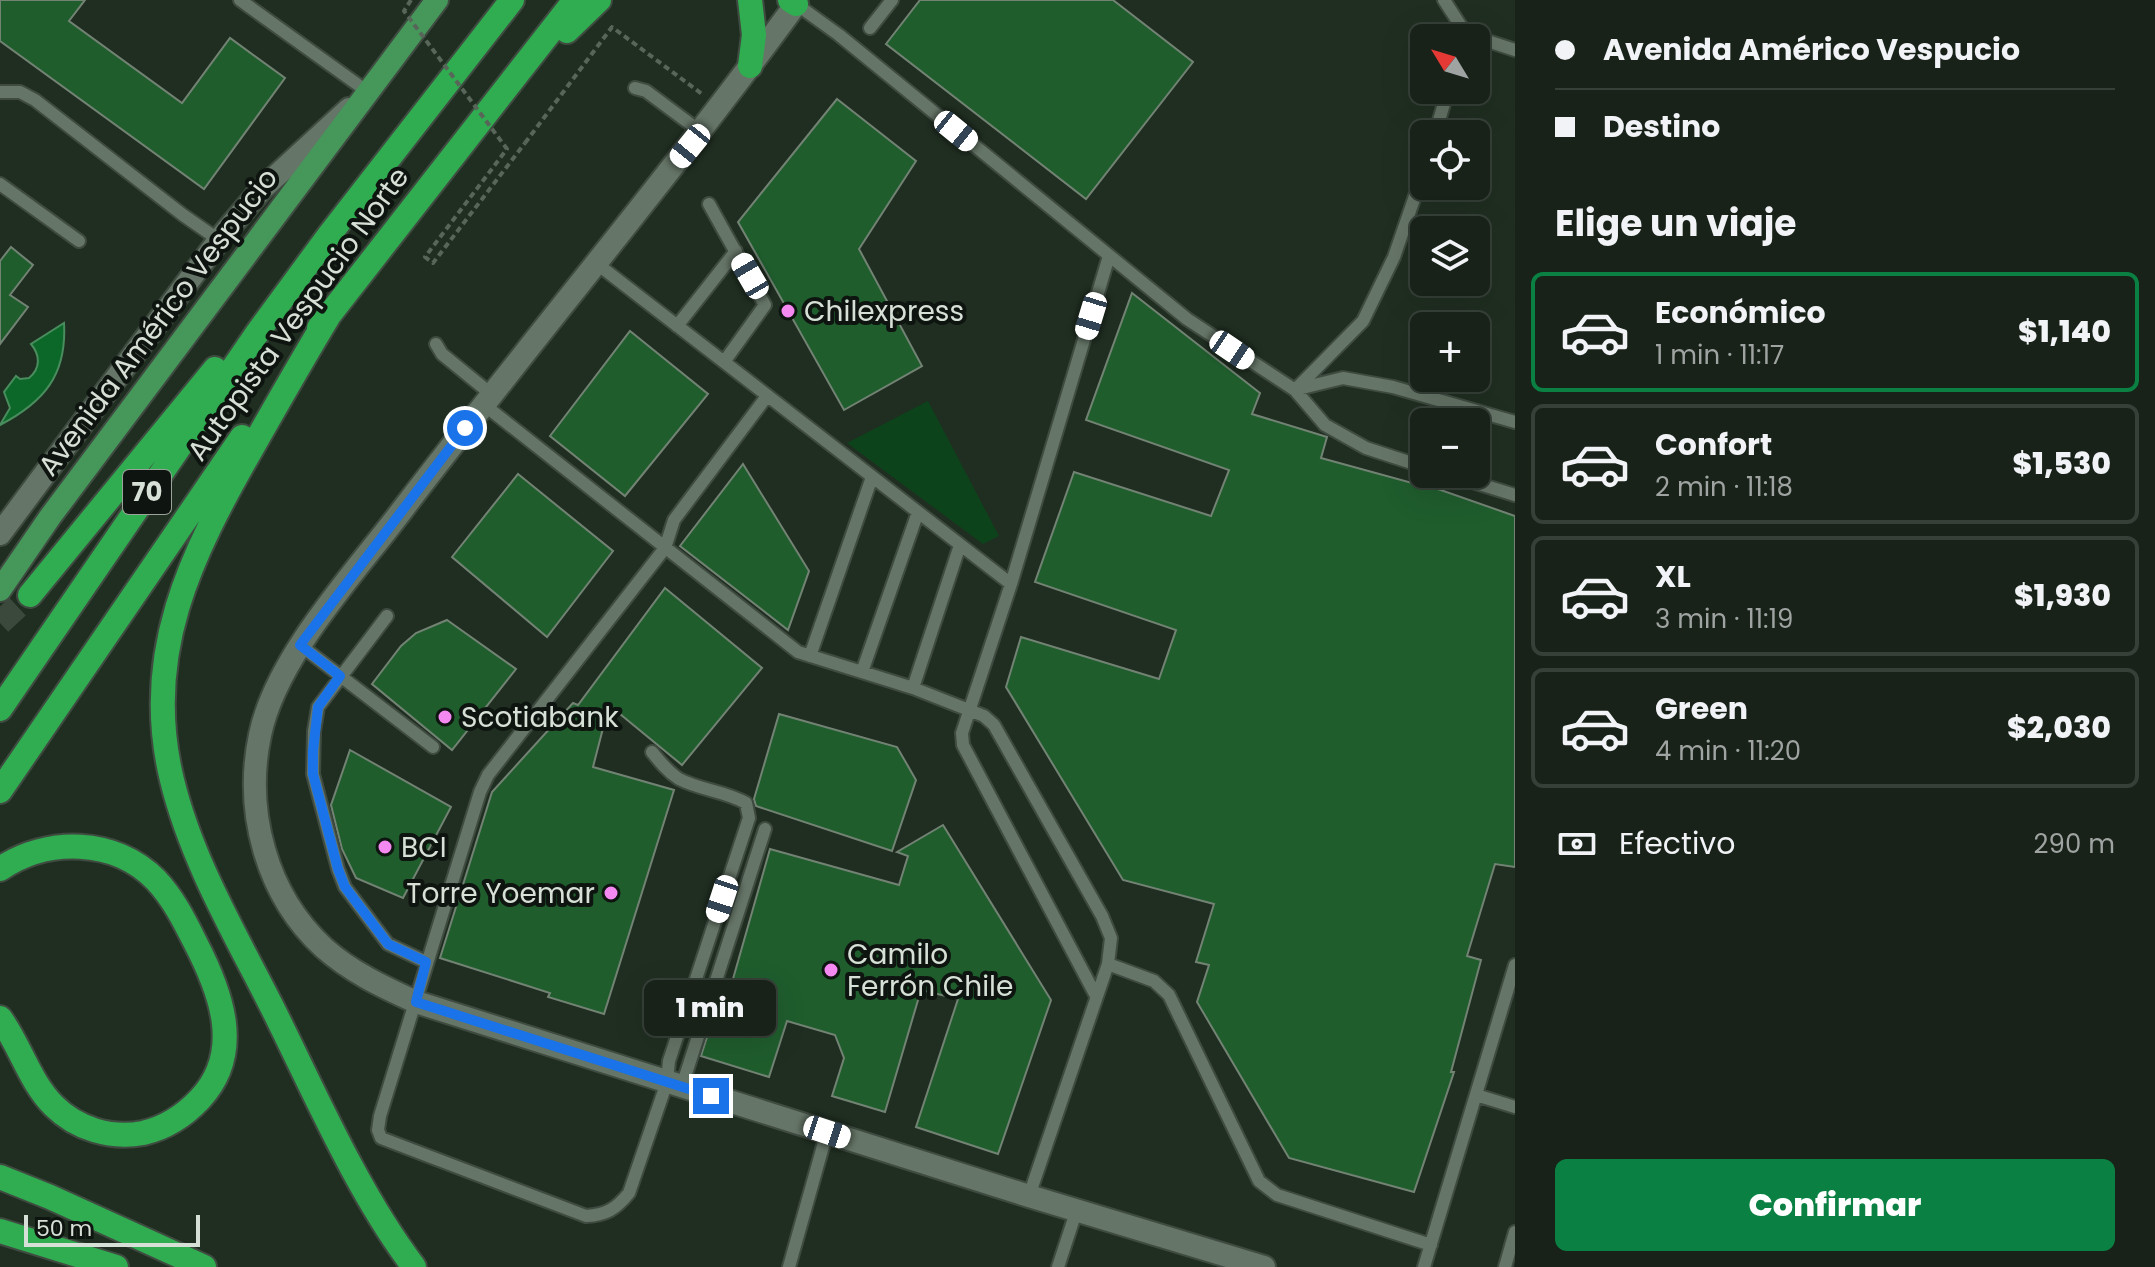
<!DOCTYPE html>
<html lang="es">
<meta charset="utf-8">
<style>
body{margin:0;font-family:Poppins,sans-serif;background:#212a22;color:#f1f3f6;height:100vh;display:flex;flex-direction:column;font-size:30px;white-space:nowrap}
*{box-sizing:border-box;margin:0}
p{font-size:26px;color:#9fa4a2}
.icon{flex:none;width:44px;height:44px;fill:none;stroke:currentColor;stroke-width:2;stroke-linecap:round;stroke-linejoin:round}
.map{position:relative;flex:1;overflow:hidden}
.sheet{display:flex;flex-direction:column;background:#182219;width:640px}
.sheet>*{flex:none}
.banner{display:grid;align-content:center;height:176px;padding:0 40px;background:#182219}
.needle{width:52px;rotate:308deg}
.controls{position:absolute;left:1410px;top:24px;display:grid;gap:16px}
.controls a{display:grid;place-items:center;width:80px;height:80px;border-radius:12px;background:#182219;box-shadow:0 8px 32px #0002,0 0 0 2px #363f38;font-size:40px}
.scale{position:absolute;left:24px;bottom:20px;width:176px;box-sizing:border-box;padding-left:8px;border:4px solid #d7e0d7;border-top:0;font-size:22px;line-height:28px;white-space:nowrap;color:#d7e0d7;-webkit-text-stroke:6px #0e140f;paint-order:stroke}
.end{position:absolute;width:36px;height:36px;margin:-18px;border:10px solid #1a73e8;background:#fff;box-shadow:0 0 0 4px #fff}
.from{border-radius:50%}
.bubble{position:absolute;height:56px;border-radius:12px;background:#182219;box-shadow:0 8px 32px #0002,0 0 0 2px #363f38;font-size:26px;font-weight:800;line-height:56px;text-align:center}
.car{position:absolute;width:24px;height:48px;margin:-24px -12px;border-radius:10px;box-shadow:0 0 6px 2px #0007;background:linear-gradient(#fff 24%,#345 0 40%,#fff 0 76%,#345 0 86%,#fff 0)}
.banner b{display:flex;align-items:center;gap:28px;height:76px;font-size:30px}
.banner b+b{border-top:2px solid #363f38}
.banner i{width:20px;height:20px;background:#f1f3f6}
ul{padding:0;list-style:none}
li{display:flex;align-items:center;gap:24px;height:120px;margin:0 16px 12px;padding:0 24px;border:4px solid #363f38;border-radius:12px}
li div{flex:1}
li b{display:block;font-size:30px}
li em{font-style:normal;font-weight:800}
li.on{border-color:#0b8043}
li>.icon{width:72px;height:72px;stroke-width:1.5}
h2{padding:0 40px;font-size:36px;line-height:96px}
.pay{display:flex;align-items:center;gap:20px;height:88px;padding:0 40px;font-size:30px}
.pay p{margin-inline-start:auto}
.cta{display:flex;gap:16px;margin-top:auto;padding:16px 40px}
.cta a{flex:1;height:92px;border-radius:12px;background:#0b8043;color:#fff;font-size:32px;font-weight:800;line-height:92px;text-align:center}
main{display:flex;flex:1;min-height:0}
.map>svg:first-child{display:block}
</style>
<main>
<div class="map">
<svg width="1515" height="1267" viewBox="0 0 1515 1267">
<rect width="100%" height="100%" fill="#202e21"/>
<!-- green -->
<path fill="#0c431b" d="M 928,401 L 999,536 L 983,544 L 847,443 Z"/>
<!-- water -->
<path fill="#0c6829" stroke="#498c5d" stroke-width="2" d="M 64,323 C 67,375 44,402 0,425 L 10,408 L 4,392 L 16,376 L 20,379 L 29,378 C 41,368 40,355 31,344 Z"/>
<!-- building -->
<path fill="#1f5d2d" stroke="#728374" stroke-width="2" d="M 0,0 L 85,0 L 69,21 L 182,103 L 230,38 L 285,78 L 204,189 L 0,41 Z
M 920,0 L 1113,0 L 1193,62 L 1086,199 L 886,44 Z
M 837,99 L 916,161 L 859,249 L 922,366 L 844,410 L 738,222 Z
M 11,247 L 33,265 L 10,295 L 28,307 L 0,344 L 0,261 Z
M 1132,293 L 1260,393 L 1252,414 L 1327,437 L 1321,458 L 1412,483 L 1412,480 L 1515,516 L 1515,867 L 1495,864 L 1467,956 L 1481,960 L 1451,1072 L 1454,1072 L 1414,1192 L 1289,1158 L 1197,1002 L 1209,965 L 1196,962 L 1214,904 L 1123,880 L 1006,687 L 1021,637 L 1159,679 L 1176,630 L 1035,582 L 1074,472 L 1211,516 L 1229,470 L 1086,420 Z
M 630,331 L 708,394 L 625,496 L 550,436 Z
M 743,464 L 809,571 L 788,630 L 680,546 Z
M 518,474 L 613,551 L 547,637 L 452,557 Z
M 665,588 L 762,668 L 682,765 L 609,705 L 593,767 L 674,790 L 604,1014 L 548,997 L 550,993 L 440,958 L 492,792 L 573,703 L 578,705 Z
M 447,620 L 516,669 L 452,750 L 372,684 L 401,646 L 416,633 Z
M 779,714 L 897,747 L 916,780 L 892,851 L 756,806 L 754,799 Z
M 350,750 L 451,807 L 403,898 L 356,878 L 342,849 L 331,805 Z
M 943,825 L 1051,1000 L 998,1154 L 916,1127 L 958,999 L 921,990 L 885,1112 L 832,1096 L 844,1058 L 835,1035 L 787,1021 L 769,1077 L 701,1056 L 715,1012 L 723,1014 L 770,849 L 899,885 L 908,856 L 897,852 Z"/>
<g fill="none" stroke-linecap="round" stroke-linejoin="round">
<!-- motorway-tunnel -->
<path stroke="#3b493c" stroke-width="24" stroke-dasharray="24 12" stroke-linecap="butt" d="M 0,623 L 30,595"/>
<!-- service casing -->
<g stroke="#3f4b40" stroke-width="16">
<path id="service" d="M 240,0 L 368,92
M 1444,0 L 1466,34 L 1515,50
M 796,4 L 839,35 L 1187,319 L 1295,390 L 1325,425 L 1366,448 L 1424,467
M 870,28 L 892,0
M 635,88 L 646,91 L 701,132
M 0,92 L 20,92 L 35,100 L 183,215 L 219,240
M 1435,134 L 1448,90
M 0,184 L 79,241
M 709,204 L 765,305 L 724,362
M 596,263 L 1011,584
M 677,326 L 736,251
M 436,344 L 442,354 L 491,394
M 1298,389 L 1343,378 L 1393,387 L 1515,422
M 1295,390 L 1363,321 L 1394,257 L 1424,170
M 483,404 L 798,652 L 913,688 L 984,716 L 994,725 L 1102,916 L 1111,938 L 1108,964 L 1029,1196
M 1447,474 L 1515,495
M 387,616 L 318,707 L 314,731 L 313,774 L 338,869 L 345,887 L 388,944 L 426,962
M 300,645 L 433,747
M 810,656 L 872,477
M 862,672 L 918,512
M 913,688 L 960,545
M 652,752 C 660,762 668,772 679,779 C 700,790 725,791 746,803 L 749,818 L 669,1061 L 667,1082 L 629,1193 C 616,1209 606,1215 586,1216 L 381,1138 L 378,1130 L 380,1116 L 480,792 L 488,775 L 665,548 L 674,520 L 767,396
M 1108,964 L 1154,981 L 1169,995 L 1259,1181 L 1277,1195 L 1431,1245
M 1096,996 L 963,745 L 962,733 L 1011,584 L 1109,256
M 682,1086 L 765,829
M 1476,1095 L 1515,1107
M 789,1267 L 827,1132
M 1058,1267 L 1077,1209
M 1424,1267 L 1515,965
M 1505,1267 L 1515,1232"/>
</g>
<!-- secondary casing -->
<g stroke="#3f4b40" stroke-width="26">
<path id="secondary" d="M 796,0 L 796,4 C 670,176 532,340 403,509 C 355,573 276,657 260,735 C 244,811 266,895 324,948 C 351,972 383,987 416,1002 L 1029,1196 L 1264,1267
M 0,534 L 222,236 L 261,190 L 349,109"/>
</g>
<!-- primary casing -->
<g stroke="#3f4b40" stroke-width="26">
<path id="primary" d="M 0,590 L 50,517 L 437,0"/>
</g>
<!-- motorway casing -->
<g stroke="#3f4b40" stroke-width="28">
<path id="motorway" d="M 750,0 L 754,35 L 750,66
M 790,0 L 796,4
M 567,31 L 599,0
M 328,317 C 302,360 277,404 252,448 C 191,555 141,654 172,780 C 191,859 235,934 272,1007 C 314,1091 357,1192 414,1267
M 319,328 L 575,0
M 30,595 L 215,369
M 0,709 L 258,332 L 330,234 L 512,0
M 0,791 L 242,437
M 0,869 C 47,837 115,838 156,880 C 173,898 184,920 195,942 C 221,992 244,1052 200,1099 C 185,1115 165,1128 143,1133 C 111,1139 77,1129 54,1106 C 29,1081 20,1045 0,1018
M 0,1177 L 50,1197 L 204,1267
M 0,1231 L 116,1267"/>
</g>
<!-- path -->
<path stroke="#586559" stroke-width="4" stroke-dasharray="6 4" stroke-linecap="butt" d="M 525,143 L 612,27 L 702,94"/>
<!-- service -->
<use href="#service" stroke="#657567" stroke-width="12"/>
<!-- secondary -->
<use href="#secondary" stroke="#657567" stroke-width="22"/>
<!-- primary -->
<use href="#primary" stroke="#45975a" stroke-width="22"/>
<!-- motorway -->
<use href="#motorway" stroke="#30ad51" stroke-width="24"/>
<!-- path-bridge -->
<path stroke="#586559" stroke-width="4" stroke-dasharray="6 4" stroke-linecap="butt" d="M 411,0 L 404,11 L 507,149 L 425,257 L 433,263 L 525,143"/>
</g>
<g fill="none" stroke-linecap="round" stroke-linejoin="round">
<!-- route -->
<path stroke="#1a73e8" stroke-width="10" d="M 465,428 L 300,645 L 340,676 L 318,707 L 313,751 L 313,774 L 338,869 L 345,887 L 388,944 L 426,962 L 416,1002 L 711,1096"/>
</g>
<!-- markers -->
<g fill="#f389f1" stroke="#0e140f" stroke-width="3">
<circle cx="788" cy="311" r="8"/>
<circle cx="445" cy="717" r="8"/>
<circle cx="385" cy="847" r="8"/>
<circle cx="611" cy="893" r="8"/>
<circle cx="831" cy="970" r="8"/>
</g>
<g text-anchor="middle" dominant-baseline="central" stroke-width="8" stroke-linejoin="round" paint-order="stroke">
<!-- shield labels -->
<rect fill="#0e140f" stroke="#9ba39b" stroke-width="2" x="123" y="470" width="48" height="44" rx="6"/>
<g font-size="26" font-weight="bold" fill="#d7e0d7">
<text x="147" y="492">70</text>
</g>
<!-- poi labels -->
<g font-size="28" fill="#d7e0d7" stroke="#0e140f" text-anchor="start">
<text x="804" y="311">Chilexpress</text>
<text x="461" y="717">Scotiabank</text>
<text x="401" y="847">BCI</text>
<text x="595" y="893" text-anchor="end">Torre Yoemar</text>
<text x="847" y="954">Camilo<tspan x="847" dy="32">Ferrón Chile</tspan></text>
</g>
<!-- street labels -->
<g font-size="28" fill="#d7e0d7" stroke="#0e140f">
<text transform="translate(298 314) rotate(-54)">Autopista Vespucio Norte</text>
<text transform="translate(158 322) rotate(-53)">Avenida Américo Vespucio</text>
</g>
</g>
</svg>
<div class="controls">
<a><svg class="needle" viewBox="-14 -14 28 28"><path d="M0-13l5 13h-10z" fill="#e53935"/><path d="M0 13l5-13h-10z" fill="#9fa4a2"/></svg></a>
<a><svg class="icon" aria-label="locate" viewBox="0 0 24 24"><circle cx="12" cy="12" r="6"/><path d="M12 2v4M12 18v4M2 12h4M18 12h4"/></svg></a>
<a><svg class="icon" aria-label="layers" viewBox="0 0 24 24"><path d="M12 4l9 5-9 5-9-5zM3 14l9 5 9-5"/></svg></a>
<a>+</a>
<a>−</a>
</div>
<div class="scale">50 m</div>
<i class="end from" style="left:465px;top:428px"></i>
<i class="end" style="left:711px;top:1096px"></i>
<div class="bubble" style="left:644px;top:980px;width:132px">1 min</div>
<i class="car" style="left:956px;top:131px;rotate:129deg"></i>
<i class="car" style="left:690px;top:146px;rotate:219deg"></i>
<i class="car" style="left:750px;top:276px;rotate:330deg"></i>
<i class="car" style="left:1091px;top:316px;rotate:197deg"></i>
<i class="car" style="left:1232px;top:350px;rotate:124deg"></i>
<i class="car" style="left:722px;top:899px;rotate:198deg"></i>
<i class="car" style="left:827px;top:1132px;rotate:108deg"></i>
</div>
<section class="sheet">
<div class="banner">
<b><i class="from"></i>Avenida Américo Vespucio</b>
<b><i></i>Destino</b>
</div>
<h2>Elige un viaje</h2>
<ul>
<li class="on"><svg class="icon" aria-label="car" viewBox="0 0 24 24"><path d="M5 17H2v-5l4-1 3-4h7l3 4 3 1v5h-3M9 17h6M6 11h13"/><circle cx="7" cy="17" r="2"/><circle cx="17" cy="17" r="2"/></svg><div><b>Económico</b><p>1 min · 11:17</p></div><em>$1,140</em></li>
<li><svg class="icon" aria-label="car" viewBox="0 0 24 24"><path d="M5 17H2v-5l4-1 3-4h7l3 4 3 1v5h-3M9 17h6M6 11h13"/><circle cx="7" cy="17" r="2"/><circle cx="17" cy="17" r="2"/></svg><div><b>Confort</b><p>2 min · 11:18</p></div><em>$1,530</em></li>
<li><svg class="icon" aria-label="car" viewBox="0 0 24 24"><path d="M5 17H2v-5l4-1 3-4h7l3 4 3 1v5h-3M9 17h6M6 11h13"/><circle cx="7" cy="17" r="2"/><circle cx="17" cy="17" r="2"/></svg><div><b>XL</b><p>3 min · 11:19</p></div><em>$1,930</em></li>
<li><svg class="icon" aria-label="car" viewBox="0 0 24 24"><path d="M5 17H2v-5l4-1 3-4h7l3 4 3 1v5h-3M9 17h6M6 11h13"/><circle cx="7" cy="17" r="2"/><circle cx="17" cy="17" r="2"/></svg><div><b>Green</b><p>4 min · 11:20</p></div><em>$2,030</em></li>
</ul>
<div class="pay"><svg class="icon" aria-label="cash" viewBox="0 0 24 24"><path d="M3 7h18v10H3z"/><circle cx="12" cy="12" r="2"/></svg>Efectivo<p>290 m</p></div>
<div class="cta"><a>Confirmar</a></div>
</section>
</main>
